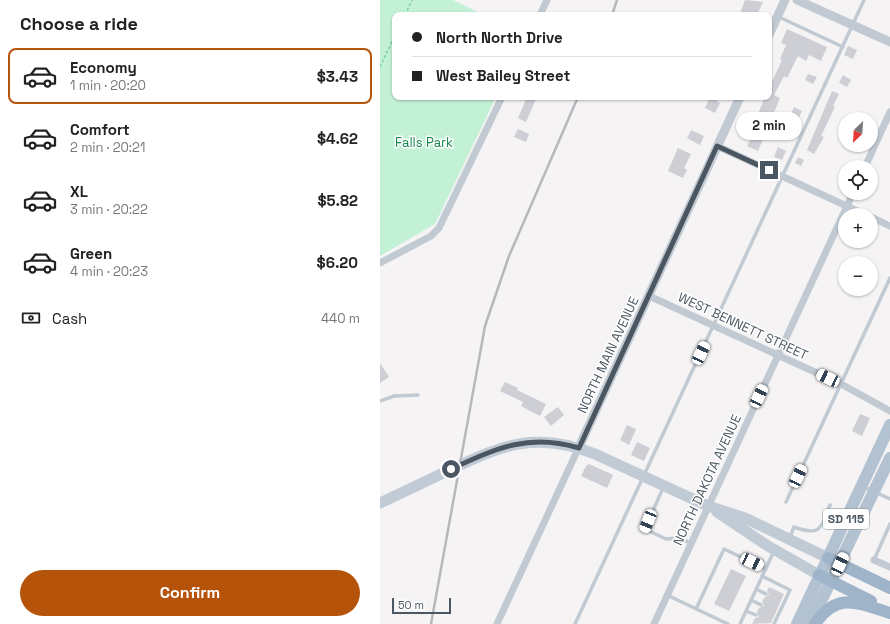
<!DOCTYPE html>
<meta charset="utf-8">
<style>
body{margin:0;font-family:"Space Grotesk",sans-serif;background:#f2f2f2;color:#222;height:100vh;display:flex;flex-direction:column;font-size:15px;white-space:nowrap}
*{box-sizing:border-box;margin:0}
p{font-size:13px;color:#767676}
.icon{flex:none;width:22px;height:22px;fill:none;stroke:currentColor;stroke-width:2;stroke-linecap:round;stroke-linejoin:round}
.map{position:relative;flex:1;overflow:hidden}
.side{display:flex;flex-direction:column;background:#fff;width:380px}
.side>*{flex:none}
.hud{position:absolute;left:12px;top:12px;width:380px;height:88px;border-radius:8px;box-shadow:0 1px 3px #0004;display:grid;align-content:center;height:88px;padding:0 20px;background:#fff}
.needle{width:26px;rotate:205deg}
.controls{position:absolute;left:458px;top:112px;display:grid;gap:8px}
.controls a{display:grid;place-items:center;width:40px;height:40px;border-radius:50%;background:#fff;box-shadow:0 1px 3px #0004;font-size:20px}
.scale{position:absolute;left:12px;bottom:10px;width:59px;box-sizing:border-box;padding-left:4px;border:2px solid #4a5661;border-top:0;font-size:11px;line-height:14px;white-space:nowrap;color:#4a5661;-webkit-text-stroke:3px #fff;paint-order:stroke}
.end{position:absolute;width:18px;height:18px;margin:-9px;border:5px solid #4a5661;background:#fff;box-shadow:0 0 0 2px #fff}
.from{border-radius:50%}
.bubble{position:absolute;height:28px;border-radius:14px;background:#fff;box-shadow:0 1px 3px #0004;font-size:13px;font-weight:700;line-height:28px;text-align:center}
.car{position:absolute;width:12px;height:24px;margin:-12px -6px;border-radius:5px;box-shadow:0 0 3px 1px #0007;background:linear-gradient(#fff 24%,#345 0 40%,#fff 0 76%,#345 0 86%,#fff 0)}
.hud b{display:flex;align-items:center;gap:14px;height:38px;font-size:15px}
.hud b+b{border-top:1px solid #e0e0e0}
.hud i{width:10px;height:10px;background:#222}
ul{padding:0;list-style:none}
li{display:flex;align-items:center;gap:12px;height:56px;margin:0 8px 6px;padding:0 12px;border:2px solid transparent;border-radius:8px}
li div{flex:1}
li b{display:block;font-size:15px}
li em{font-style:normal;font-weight:700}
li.current{border-color:#b45309}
li>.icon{width:36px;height:36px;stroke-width:1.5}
h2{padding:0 20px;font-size:18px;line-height:48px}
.pay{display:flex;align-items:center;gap:10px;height:44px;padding:0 20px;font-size:15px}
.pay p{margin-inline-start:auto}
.action{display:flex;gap:8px;margin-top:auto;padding:8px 20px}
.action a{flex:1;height:46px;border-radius:24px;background:#b45309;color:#fff;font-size:16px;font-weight:700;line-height:46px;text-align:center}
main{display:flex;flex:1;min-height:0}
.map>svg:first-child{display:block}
</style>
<main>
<section class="side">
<h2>Choose a ride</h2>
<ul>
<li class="current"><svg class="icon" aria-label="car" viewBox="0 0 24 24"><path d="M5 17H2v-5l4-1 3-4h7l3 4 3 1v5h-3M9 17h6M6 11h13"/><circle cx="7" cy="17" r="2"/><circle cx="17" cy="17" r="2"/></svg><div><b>Economy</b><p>1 min · 20:20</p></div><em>$3.43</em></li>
<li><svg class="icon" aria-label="car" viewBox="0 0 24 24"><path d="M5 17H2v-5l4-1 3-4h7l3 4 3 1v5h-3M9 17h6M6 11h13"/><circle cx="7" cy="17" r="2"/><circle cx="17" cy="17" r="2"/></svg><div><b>Comfort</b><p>2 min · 20:21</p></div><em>$4.62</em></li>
<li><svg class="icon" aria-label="car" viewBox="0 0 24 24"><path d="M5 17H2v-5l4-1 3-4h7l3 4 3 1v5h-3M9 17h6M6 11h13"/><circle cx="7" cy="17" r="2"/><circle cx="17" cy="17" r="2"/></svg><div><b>XL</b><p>3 min · 20:22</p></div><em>$5.82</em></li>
<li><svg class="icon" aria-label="car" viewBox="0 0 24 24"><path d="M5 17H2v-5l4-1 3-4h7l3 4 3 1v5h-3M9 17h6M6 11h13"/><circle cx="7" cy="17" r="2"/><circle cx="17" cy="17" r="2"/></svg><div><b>Green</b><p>4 min · 20:23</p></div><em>$6.20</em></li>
</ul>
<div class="pay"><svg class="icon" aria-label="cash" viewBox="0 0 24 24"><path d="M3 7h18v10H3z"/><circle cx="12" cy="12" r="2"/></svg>Cash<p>440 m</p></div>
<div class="action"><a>Confirm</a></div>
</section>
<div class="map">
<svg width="510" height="624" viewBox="0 0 510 624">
<rect width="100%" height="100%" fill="#f5f3f3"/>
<!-- green -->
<path fill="#c3f1d5" d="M 0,0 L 73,0 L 104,15 L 15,15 L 15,97 L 116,97 L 55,224 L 0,256 Z"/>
<!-- building -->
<path fill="#cdcfd5" d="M 365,0 L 383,2 L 377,15 L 365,15 L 360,13 Z
M 407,29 L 447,47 L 441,61 L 429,55 L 426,61 L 418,56 L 407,78 L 404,76 L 394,95 L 400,98 L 378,151 L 367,146 L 374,132 L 371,131 L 385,97 L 389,97 L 389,88 L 402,60 L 400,59 L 406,45 L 401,43 Z
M 468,46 L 477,50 L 473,59 L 464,55 Z
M 428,74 L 437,77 L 433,84 L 425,80 Z
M 463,75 L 471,80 L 467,87 L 459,83 Z
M 452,91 L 459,94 L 453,106 L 455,107 L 441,136 L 444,137 L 434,154 L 427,150 Z
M 147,97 L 157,97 L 146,122 L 138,118 Z
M 330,97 L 339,97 L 337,101 L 340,103 L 335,113 L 325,108 Z
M 414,107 L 422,111 L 418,120 L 422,122 L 416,133 L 406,128 Z
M 138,129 L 149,134 L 146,142 L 134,137 Z
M 311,130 L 324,136 L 320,145 L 307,138 Z
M 398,147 L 406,151 L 402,160 L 394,157 Z
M 298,148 L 311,154 L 304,168 L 307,170 L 303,178 L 288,171 Z
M 418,157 L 424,160 L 421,166 L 415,163 Z
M 0,363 L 9,377 L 0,383 Z
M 125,382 L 138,388 L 137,390 L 166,404 L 160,416 L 141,406 L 143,402 L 120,391 Z
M 178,407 L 184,415 L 171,426 L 164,417 Z
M 480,414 L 490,418 L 482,436 L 472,431 Z
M 247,425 L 256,429 L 249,445 L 240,440 Z
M 257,442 L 270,448 L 264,461 L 251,455 Z
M 209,464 L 233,475 L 227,488 L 201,476 L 206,466 Z
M 351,569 L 366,576 L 349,611 L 334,604 Z
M 389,587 L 404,594 L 391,623 L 372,624 L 375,618 L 379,617 L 377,612 L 379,608 L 384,606 L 382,602 L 385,597 L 389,595 L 387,591 Z"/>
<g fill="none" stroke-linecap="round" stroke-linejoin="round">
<!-- path -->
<path stroke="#7ad0a6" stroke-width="1.5" stroke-dasharray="3 2" stroke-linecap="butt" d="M 25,15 L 32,0
M 0,67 L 15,35"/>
<!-- service -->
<path stroke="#c1cad2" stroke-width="3.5" d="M 399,17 L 463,47
M 0,401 L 14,396 L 38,395
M 484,487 L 510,499
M 283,488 L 265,529 L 286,539 L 298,538 L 311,543
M 406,502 L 510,278
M 410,537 L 414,527 C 441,537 441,528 450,505
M 494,560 L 510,524
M 382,576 L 410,590 L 394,624
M 376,589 L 386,594
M 287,595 L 348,624
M 371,600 L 381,605
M 316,609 L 344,549 L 386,569
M 366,611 L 376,615
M 195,624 L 484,0
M 360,624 L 394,551"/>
<!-- minor -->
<path stroke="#c1cad2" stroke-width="7" d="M 160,15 L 167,0
M 337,146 L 486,215
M 485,167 L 510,112
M 491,217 L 510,226
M 0,263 L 51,236 L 59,228 L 122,97
M 269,296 L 461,384 L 510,411
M 494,560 L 510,567
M 117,624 L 199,447
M 274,624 L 473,193"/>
<!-- tertiary -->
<path stroke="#c1cad2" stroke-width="9" d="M 417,0 L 510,42
M 389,35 L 405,0
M 199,447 L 360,97"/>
<!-- secondary -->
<path stroke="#c1cbd6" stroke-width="11" d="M 0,503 C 24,492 48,480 72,469 C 124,444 158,431 215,454 L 328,506 L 365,518 L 448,558
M 337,512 L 388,546 L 439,575"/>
<!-- primary -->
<path stroke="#b3c2d1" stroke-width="12" d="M 417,624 L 510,425
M 430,624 L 510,458"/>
<!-- trunk -->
<path stroke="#9fb4c9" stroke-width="12" d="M 448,558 L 510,588
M 439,575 L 491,601
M 435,624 C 457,591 478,603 510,613"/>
<!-- rail -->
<path stroke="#b5b8bd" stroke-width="2.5" d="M 232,15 L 237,0
M 51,624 L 105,326 L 129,256 L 198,97"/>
</g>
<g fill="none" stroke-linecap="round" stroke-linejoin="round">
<!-- route -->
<path stroke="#4a5661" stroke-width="5" d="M 71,469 C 117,448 148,433 199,448 L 337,146 L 389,170"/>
</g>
<g text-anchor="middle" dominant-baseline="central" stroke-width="3" stroke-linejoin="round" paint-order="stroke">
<!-- shield labels -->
<rect fill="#fff" stroke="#808990" stroke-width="1" x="443" y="509" width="46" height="20" rx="3"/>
<g font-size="12" font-weight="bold" fill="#4a5661">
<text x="466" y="519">SD 115</text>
</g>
<!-- park labels -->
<g font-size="13" fill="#17864f" stroke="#fff">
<text x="44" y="142">Falls Park</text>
</g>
<!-- street labels -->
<g font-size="13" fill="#4a5661" stroke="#fff">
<text transform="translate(363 326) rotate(25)">WEST BENNETT STREET</text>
<text transform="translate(228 355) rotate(-65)">NORTH MAIN AVENUE</text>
<text transform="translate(327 480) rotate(-65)">NORTH DAKOTA AVENUE</text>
</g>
</g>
</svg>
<div class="controls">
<a><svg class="needle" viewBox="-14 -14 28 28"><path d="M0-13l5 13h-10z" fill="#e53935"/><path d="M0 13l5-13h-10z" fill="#767676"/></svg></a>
<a><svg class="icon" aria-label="locate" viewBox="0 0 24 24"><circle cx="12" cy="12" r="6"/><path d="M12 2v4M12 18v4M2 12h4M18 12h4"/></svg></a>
<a>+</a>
<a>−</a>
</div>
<div class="scale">50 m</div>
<i class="end from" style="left:71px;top:469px"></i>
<i class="end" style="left:389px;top:170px"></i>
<div class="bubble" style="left:356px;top:112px;width:66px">2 min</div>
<i class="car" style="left:321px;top:353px;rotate:25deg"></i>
<i class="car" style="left:448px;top:378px;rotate:295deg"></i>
<i class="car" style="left:379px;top:396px;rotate:25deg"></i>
<i class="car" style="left:418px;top:476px;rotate:25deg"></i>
<i class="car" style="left:268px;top:521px;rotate:202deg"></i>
<i class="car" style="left:372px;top:562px;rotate:115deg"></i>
<i class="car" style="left:460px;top:564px;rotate:25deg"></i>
<div class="hud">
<b><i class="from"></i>North North Drive</b>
<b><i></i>West Bailey Street</b>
</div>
</div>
</main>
